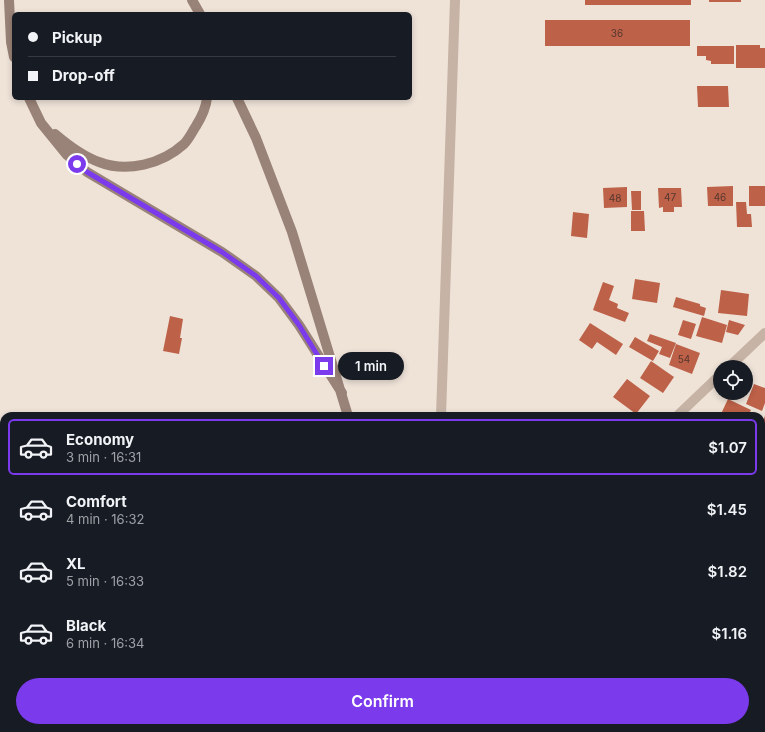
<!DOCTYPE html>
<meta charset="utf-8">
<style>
body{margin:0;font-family:Inter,sans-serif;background:#242831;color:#f1f3f6;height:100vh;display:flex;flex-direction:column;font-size:15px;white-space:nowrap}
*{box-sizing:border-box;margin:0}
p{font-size:13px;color:#9ea1a6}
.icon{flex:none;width:22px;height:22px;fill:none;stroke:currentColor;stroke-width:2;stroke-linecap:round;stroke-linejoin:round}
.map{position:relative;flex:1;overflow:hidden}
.drawer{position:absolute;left:0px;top:412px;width:765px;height:320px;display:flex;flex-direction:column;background:#171b24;border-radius:12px 12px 0 0;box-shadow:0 2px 6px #0003}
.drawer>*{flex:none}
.banner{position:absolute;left:12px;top:12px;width:400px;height:88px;border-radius:6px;box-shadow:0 2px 6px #0003;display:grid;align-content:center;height:88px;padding:0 16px;background:#171b24}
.buttons{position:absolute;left:713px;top:360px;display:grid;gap:8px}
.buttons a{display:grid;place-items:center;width:40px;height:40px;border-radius:50%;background:#171b24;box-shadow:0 2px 6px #0003;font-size:20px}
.end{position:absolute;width:18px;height:18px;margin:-9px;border:5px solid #7c3aed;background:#fff;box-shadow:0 0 0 2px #fff}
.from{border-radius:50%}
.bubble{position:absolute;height:28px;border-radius:14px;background:#171b24;box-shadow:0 2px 6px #0003;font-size:13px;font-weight:600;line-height:28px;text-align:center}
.banner b{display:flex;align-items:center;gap:14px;height:38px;font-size:15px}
.banner b+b{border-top:1px solid #363941}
.banner i{width:10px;height:10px;background:#f1f3f6}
ul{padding:7px 0 0;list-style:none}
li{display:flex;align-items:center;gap:12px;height:56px;margin:0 8px 6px;padding:0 8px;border:2px solid transparent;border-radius:6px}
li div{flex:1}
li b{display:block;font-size:15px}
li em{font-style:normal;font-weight:600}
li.selected{border-color:#7c3aed}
li>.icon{width:36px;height:36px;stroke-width:1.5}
.cta{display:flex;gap:8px;margin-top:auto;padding:8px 16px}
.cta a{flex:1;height:46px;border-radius:24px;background:#7c3aed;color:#fff;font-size:16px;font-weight:600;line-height:46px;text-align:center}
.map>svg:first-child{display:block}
</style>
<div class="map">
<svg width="765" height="732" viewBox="0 0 765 732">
<rect width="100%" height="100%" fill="#efe3d8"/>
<!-- building -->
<path fill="#bd6148" d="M 585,0 L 691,0 L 691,5 L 585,5 Z
M 709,0 L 741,0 L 741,2 L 709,2 Z
M 545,20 L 690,20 L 690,46 L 545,46 Z
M 736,45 L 760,45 L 760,48 L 765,48 L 765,68 L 736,68 Z
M 697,46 L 734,46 L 734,64 L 711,64 L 711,61 L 706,60 L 706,56 L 697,56 Z
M 697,86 L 728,86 L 729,107 L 698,107 Z
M 733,186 L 733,206 L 708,206 L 707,187 Z
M 749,186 L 765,186 L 765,206 L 749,206 Z
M 627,187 L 627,207 L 604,208 L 603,188 Z
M 658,188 L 681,188 L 682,207 L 674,207 L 674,212 L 663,212 L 663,207 L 659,208 Z
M 631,191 L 641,191 L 641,210 L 632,210 Z
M 736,202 L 746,202 L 747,214 L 751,214 L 752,227 L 737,227 Z
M 631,211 L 644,211 L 645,231 L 631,231 Z
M 573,212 L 589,214 L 587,238 L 571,236 Z
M 635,279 L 660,283 L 657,303 L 632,299 Z
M 603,282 L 614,286 L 609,300 L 618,304 L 617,308 L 629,313 L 625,322 L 593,310 Z
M 721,290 L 749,294 L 747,316 L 718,313 Z
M 676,297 L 700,304 L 700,306 L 706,308 L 704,316 L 673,307 Z
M 170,316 L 183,319 L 180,338 L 182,338 L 179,354 L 163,351 Z
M 702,317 L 727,325 L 722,343 L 696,336 Z
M 683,320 L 696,324 L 691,339 L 678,335 Z
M 729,320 L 745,325 L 738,335 L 726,332 Z
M 590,323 L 623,344 L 616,355 L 597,342 L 592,349 L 579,340 Z
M 650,334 L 676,343 L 670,358 L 659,354 L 662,347 L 647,341 Z
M 635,337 L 659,351 L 653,361 L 629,347 Z
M 676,344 L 700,353 L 692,374 L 669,365 Z
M 651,361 L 674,377 L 663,393 L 640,378 Z
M 627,379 L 650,396 L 636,414 L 613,397 Z
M 754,384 L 765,388 L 765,403 L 762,411 L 746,404 Z
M 728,399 L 751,410 L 748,416 L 720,416 Z
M 765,416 L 765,439 L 761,437 L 761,426 Z"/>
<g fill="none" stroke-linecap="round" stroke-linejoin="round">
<!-- minor -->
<path stroke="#c6b3a5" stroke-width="10" d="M 729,367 L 765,333
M 441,416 L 455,0
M 677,416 L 720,375
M 427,732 L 427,728"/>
<!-- secondary -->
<path stroke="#998277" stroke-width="10" d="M 9,0 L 11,42 L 14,57
M 192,0 L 200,14
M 29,98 L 41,123 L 67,155 L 87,172 L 222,252 L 256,276 L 279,298 L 299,325 L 342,393
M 237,98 L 256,138 L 292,232 L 348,416
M 55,134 C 68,145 82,156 99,162 C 127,173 162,164 184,144 C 189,139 192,132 196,126 C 201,118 206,108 207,98
M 404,728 L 405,732"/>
</g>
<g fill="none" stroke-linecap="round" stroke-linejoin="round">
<!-- route -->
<path stroke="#7c3aed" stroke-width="5" d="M 77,164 L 87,172 L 222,252 L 256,276 L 279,298 L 299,325 L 324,366"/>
</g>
<g text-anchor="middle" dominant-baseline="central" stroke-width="3" stroke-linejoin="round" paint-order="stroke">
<!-- number labels -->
<g font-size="10" fill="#55372e">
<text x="617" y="33">36</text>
<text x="670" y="197">47</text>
<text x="720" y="197">46</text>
<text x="615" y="198">48</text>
<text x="684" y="359">54</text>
</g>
</g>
</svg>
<div class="buttons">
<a><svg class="icon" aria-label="locate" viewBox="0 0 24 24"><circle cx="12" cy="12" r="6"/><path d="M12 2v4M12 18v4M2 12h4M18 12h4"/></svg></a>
</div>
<i class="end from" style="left:77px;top:164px"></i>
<i class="end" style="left:324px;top:366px"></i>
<div class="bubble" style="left:338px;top:352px;width:66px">1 min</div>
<div class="banner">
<b><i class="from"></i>Pickup</b>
<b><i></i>Drop-off</b>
</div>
<section class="drawer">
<ul>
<li class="selected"><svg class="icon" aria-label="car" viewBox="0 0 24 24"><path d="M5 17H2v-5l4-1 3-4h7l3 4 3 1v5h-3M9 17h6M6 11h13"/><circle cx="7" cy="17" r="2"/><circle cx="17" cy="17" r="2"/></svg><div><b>Economy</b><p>3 min · 16:31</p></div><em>$1.07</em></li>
<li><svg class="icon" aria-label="car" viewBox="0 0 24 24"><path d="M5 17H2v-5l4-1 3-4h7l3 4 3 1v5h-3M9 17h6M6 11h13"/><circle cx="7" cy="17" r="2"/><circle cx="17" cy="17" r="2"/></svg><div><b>Comfort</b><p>4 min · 16:32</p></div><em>$1.45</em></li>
<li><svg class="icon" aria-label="car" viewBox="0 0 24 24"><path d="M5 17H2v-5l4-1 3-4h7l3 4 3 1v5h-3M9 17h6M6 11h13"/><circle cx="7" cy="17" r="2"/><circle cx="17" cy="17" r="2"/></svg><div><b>XL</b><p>5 min · 16:33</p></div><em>$1.82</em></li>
<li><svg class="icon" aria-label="car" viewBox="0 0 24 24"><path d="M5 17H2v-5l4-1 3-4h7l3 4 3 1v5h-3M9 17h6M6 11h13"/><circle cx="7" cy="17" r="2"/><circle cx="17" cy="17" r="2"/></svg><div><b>Black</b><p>6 min · 16:34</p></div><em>$1.16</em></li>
</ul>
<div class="cta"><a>Confirm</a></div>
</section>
</div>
